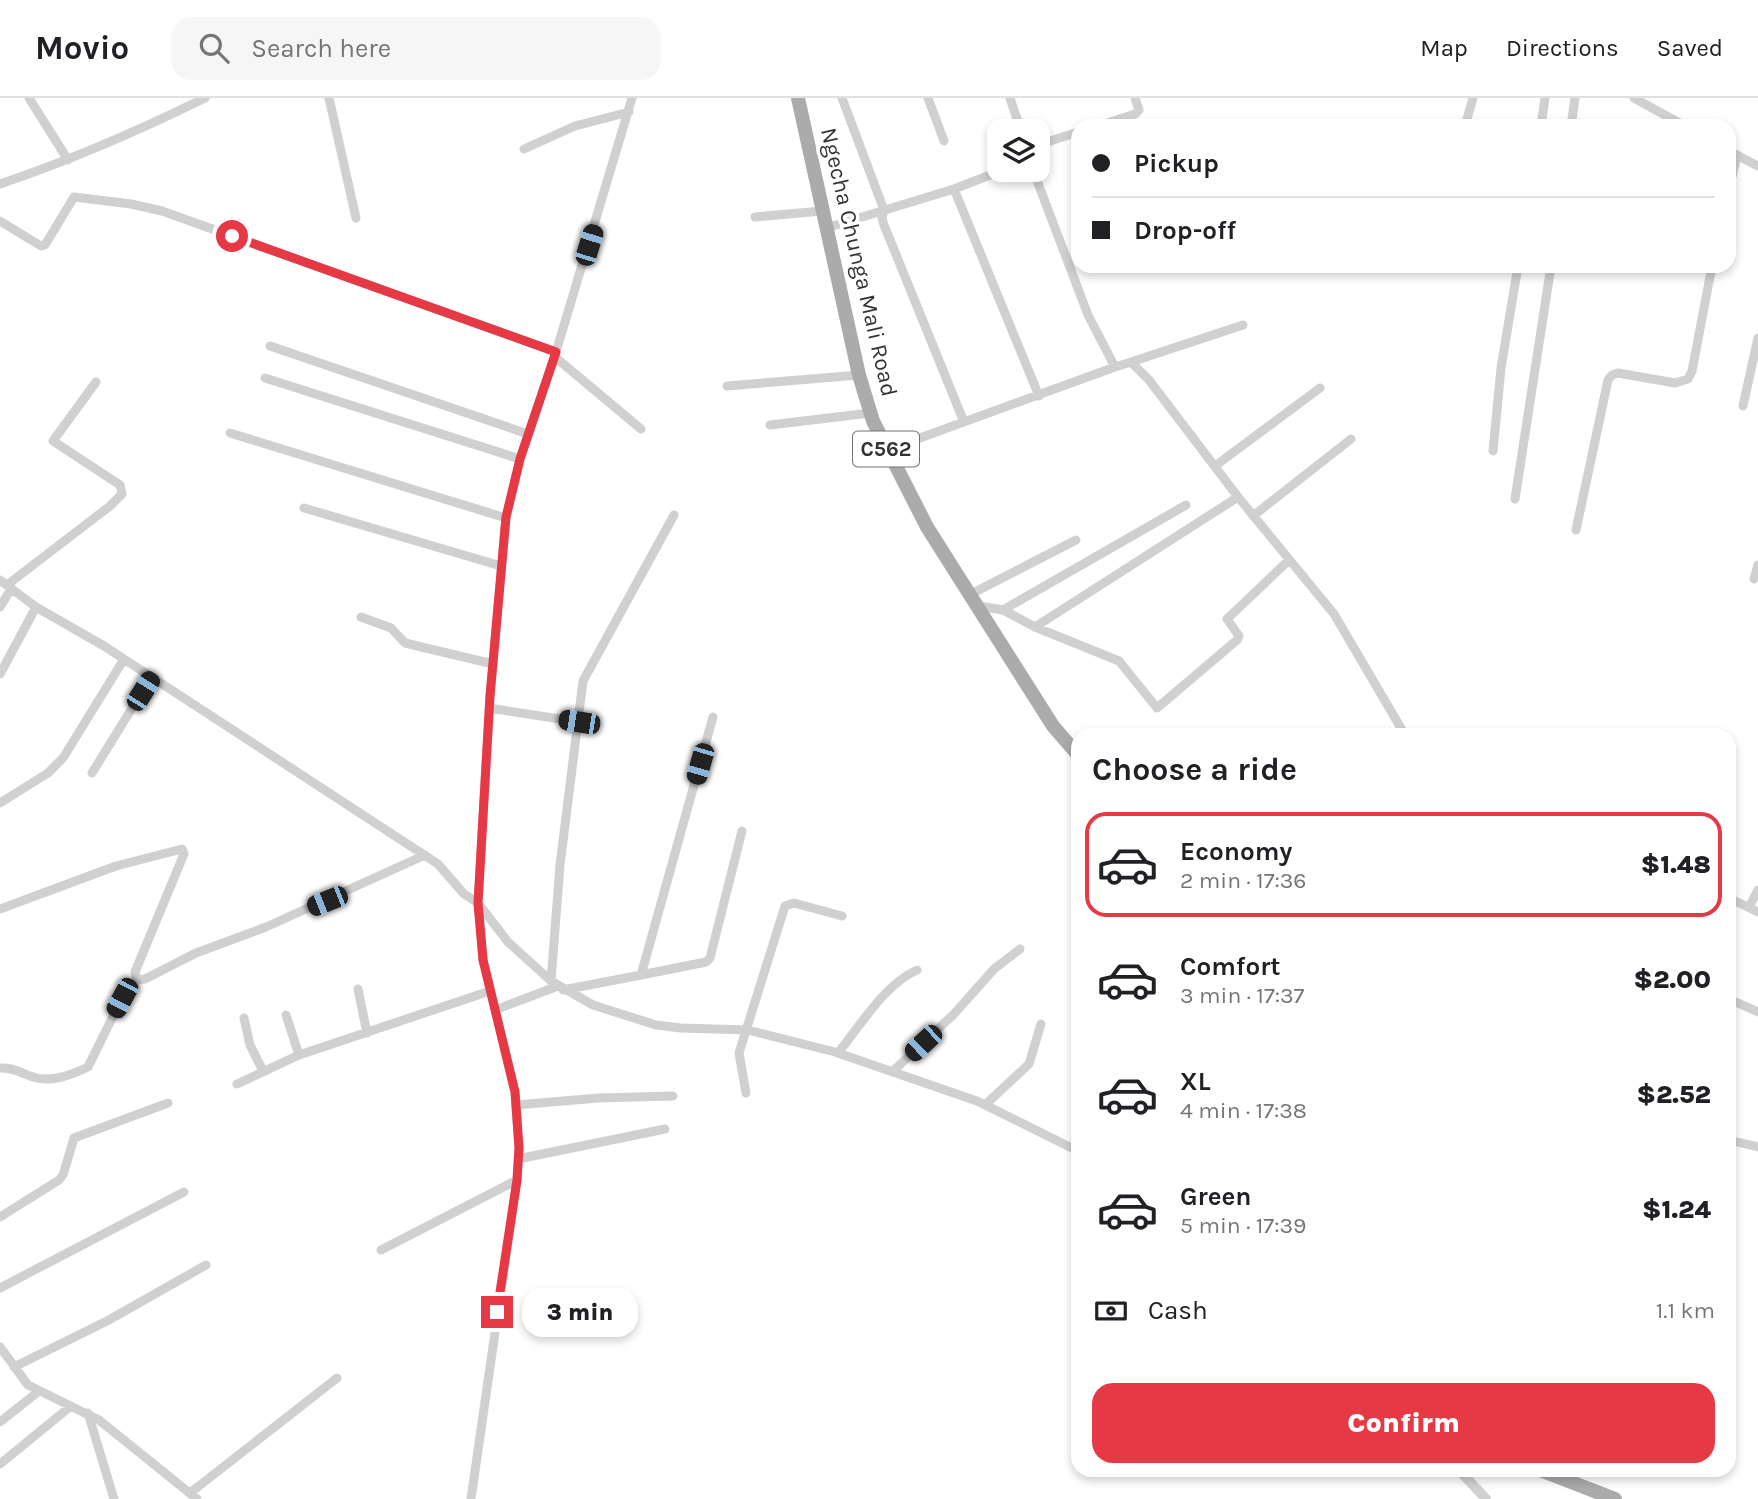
<!DOCTYPE html>
<meta charset="utf-8">
<style>
body{margin:0;font-family:Karla,sans-serif;background:#f6f6f6;color:#202124;height:100vh;display:flex;flex-direction:column;font-size:26px;white-space:nowrap}
*{box-sizing:border-box;margin:0}
p{font-size:23px;color:#757577}
.icon{flex:none;width:38px;height:38px;fill:none;stroke:currentColor;stroke-width:2;stroke-linecap:round;stroke-linejoin:round}
.map{position:relative;flex:1;overflow:hidden}
.details{position:absolute;left:1071px;top:630px;width:665px;height:749px;display:flex;flex-direction:column;background:#fff;border-radius:21px;box-shadow:0 4px 10px #0003}
.details>*{flex:none}
.guide{position:absolute;left:1071px;top:21px;width:665px;height:154px;border-radius:21px;box-shadow:0 4px 10px #0003;display:grid;align-content:center;height:154px;padding:0 21px;background:#fff}
.controls{position:absolute;left:987px;top:21px;display:grid;gap:14px}
.controls a{display:grid;place-items:center;width:63px;height:63px;border-radius:14px;background:#fff;box-shadow:0 4px 10px #0003;font-size:35px}
.end{position:absolute;width:32px;height:32px;margin:-16px;border:9px solid #e63946;background:#fff;box-shadow:0 0 0 4px #fff}
.from{border-radius:50%}
.bubble{position:absolute;height:49px;border-radius:21px;background:#fff;box-shadow:0 4px 10px #0003;font-size:23px;font-weight:800;line-height:49px;text-align:center}
.car{position:absolute;width:21px;height:42px;margin:-21px -10px;border-radius:9px;box-shadow:0 0 5px 2px #0007;background:linear-gradient(#222 24%,#8ab4d8 0 40%,#222 0 76%,#8ab4d8 0 86%,#222 0)}
.guide b{display:flex;align-items:center;gap:24px;height:66px;font-size:26px}
.guide b+b{border-top:2px solid #e0e0e0}
.guide i{width:18px;height:18px;background:#202124}
ul{padding:0;list-style:none}
li{display:flex;align-items:center;gap:21px;height:105px;margin:0 14px 10px;padding:0 7px;border:4px solid transparent;border-radius:21px}
li div{flex:1}
li b{display:block;font-size:26px}
li em{font-style:normal;font-weight:800}
li.current{border-color:#e63946}
li>.icon{width:63px;height:63px;stroke-width:1.5}
h2{padding:0 21px;font-size:32px;line-height:84px}
.pay{display:flex;align-items:center;gap:18px;height:77px;padding:0 21px;font-size:26px}
.pay p{margin-inline-start:auto}
.cta{display:flex;gap:14px;margin-top:auto;padding:14px 21px}
.cta a{flex:1;height:80px;border-radius:21px;background:#e63946;color:#fff;font-size:28px;font-weight:800;line-height:80px;text-align:center}
header{display:flex;align-items:center;gap:42px;box-sizing:border-box;height:98px;padding:0 35px;background:#fff;border-bottom:2px solid #e0e0e0}
header strong{font-size:33px}
nav{display:flex;gap:38px;margin-inline-start:auto;font-size:24px}
.search{width:490px;height:63px;background:#f6f6f6;display:flex;align-items:center;gap:18px;box-sizing:border-box;padding:0 24px;border-radius:21px;color:#757577;font-size:26px}
.map>svg:first-child{display:block}
</style>
<header>
<strong>Movio</strong>
<div class="search"><svg class="icon" aria-label="search" viewBox="0 0 24 24"><circle cx="10" cy="10" r="6"/><path d="M15 15l6 6"/></svg>Search here</div>
<nav><a>Map</a><a>Directions</a><a>Saved</a></nav>
</header>
<div class="map">
<svg width="1758" height="1401" viewBox="0 0 1758 1401">
<rect width="100%" height="100%" fill="#fff"/>
<g fill="none" stroke-linecap="round" stroke-linejoin="round">
<!-- minor -->
<path stroke="#d0d0d0" stroke-width="9" d="M 29,0 L 68,62
M 329,0 L 356,120
M 842,0 L 884,112 L 882,120 L 884,127 L 964,324
M 928,0 L 944,43
M 1010,0 L 1021,33
M 1634,0 L 1685,28
M 1098,28 L 1135,16 L 1139,12 L 1135,0
M 1465,28 L 1473,0
M 1541,28 L 1545,0
M 1571,28 L 1575,0
M 1038,47 L 1078,34
M 524,51 L 575,28 L 629,14
M 1729,53 L 1758,68
M 0,86 C 71,62 138,33 205,0
M 954,91 L 1039,298
M 1729,92 L 1737,57
M 755,119 L 822,113
M 0,123 L 41,148 L 45,147 L 74,99 L 131,106 L 162,113 L 556,254
M 826,130 L 954,91 L 1003,72
M 270,248 L 528,336
M 555,259 L 641,331
M 1131,264 L 1243,227
M 1115,269 L 1131,264 L 1149,282 L 1238,399 L 1334,516 L 1405,637
M 265,280 L 520,361
M 727,288 L 859,277
M 1743,308 L 1758,240
M 770,327 L 870,315
M 230,335 L 506,420
M 887,352 L 1115,269 L 1088,217 L 1033,72
M 1493,353 L 1501,270 L 1518,168
M 1215,368 L 1320,290
M 1515,401 L 1551,168
M 304,410 L 501,468
M 1253,418 L 1351,341
M 1576,432 L 1608,282 L 1612,277 L 1618,275 L 1675,285 L 1688,281 L 1692,273 L 1712,168
M 1754,481 L 1758,467
M 0,482 L 36,509 L 104,548 L 438,766 L 464,796 L 478,805 L 508,844 L 551,883 L 593,907 L 656,927 L 681,930 L 748,932 L 835,954 L 977,1003 L 1078,1053
M 7,487 L 110,408 L 122,396 L 120,387 L 53,343 L 96,284
M 971,496 L 1076,442
M 979,508 L 1003,512 L 1035,529 L 1238,399
M 0,509 L 11,491
M 1003,512 L 1186,407
M 361,519 L 391,530 L 405,545 L 493,566
M 1035,529 L 1119,563 L 1157,610 L 1237,542 L 1239,538 L 1227,521 L 1289,462
M 0,576 L 36,509
M 489,610 L 579,624
M 92,675 L 150,581
M 0,705 L 48,675 L 63,660 L 124,561
M 1729,800 L 1758,814
M 1749,809 L 1758,792
M 0,811 L 116,768 L 182,751 L 184,756 L 135,874 L 137,882
M 641,877 L 706,864 L 710,860 L 742,733
M 551,883 L 560,767 L 583,583 L 674,417
M 358,891 L 367,935
M 563,892 L 641,877 L 713,619
M 1729,901 L 1758,914
M 495,912 L 558,888
M 286,917 L 299,957
M 244,920 L 250,947 L 263,973
M 838,955 C 860,928 885,886 917,872
M 0,970 C 12,969 21,975 33,979 C 51,985 71,977 88,969 L 122,900 L 137,882 L 145,881 L 196,855 L 266,829 L 425,757
M 892,974 L 954,916 L 994,871 L 1020,851
M 237,986 L 299,957 L 490,893
M 746,995 L 739,955 L 785,808 L 794,805 L 842,818
M 516,1007 L 598,1000 L 673,998
M 985,1007 L 1029,966 L 1041,926
M 1729,1042 L 1758,1049
M 518,1061 L 665,1031
M 0,1119 L 59,1082 L 63,1077 L 74,1040 L 168,1005
M 381,1152 L 517,1082
M 0,1190 L 184,1094
M 0,1249 L 28,1287 L 99,1322 L 197,1401
M 14,1269 L 107,1223 L 206,1167
M 88,1315 L 114,1401
M 0,1324 L 39,1293
M 0,1366 L 71,1308
M 190,1395 L 337,1280
M 471,1401 L 517,1082 L 519,1050 L 515,994 L 483,862 L 478,805 L 490,598 L 506,420 L 520,361 L 556,254 L 632,0"/>
<!-- tertiary -->
<path stroke="#d0d0d0" stroke-width="10" d="M 1459,1372 L 1486,1401"/>
<!-- primary -->
<path stroke="#ababab" stroke-width="14" d="M 798,0 L 859,277 L 873,323 L 927,429 L 1053,628 L 1078,657
M 1540,1372 L 1615,1401"/>
</g>
<g fill="none" stroke-linecap="round" stroke-linejoin="round">
<!-- route -->
<path stroke="#e63946" stroke-width="9" d="M 232,138 L 556,254 L 520,361 L 506,419 L 490,598 L 478,805 L 483,862 L 515,994 L 519,1050 L 517,1082 L 497,1214"/>
</g>
<g text-anchor="middle" dominant-baseline="central" stroke-width="7" stroke-linejoin="round" paint-order="stroke">
<!-- shield labels -->
<rect fill="#fff" stroke="#707070" stroke-width="2" x="853" y="333.5" width="66" height="35" rx="5"/>
<g font-size="21" font-weight="bold" fill="#333">
<text x="886" y="351">C562</text>
</g>
<!-- street labels -->
<g font-size="23" fill="#333" stroke="#fff">
<text transform="translate(859 164) rotate(77)">Ngecha Chunga Mali Road</text>
</g>
</g>
</svg>
<div class="controls">
<a><svg class="icon" aria-label="layers" viewBox="0 0 24 24"><path d="M12 4l9 5-9 5-9-5zM3 14l9 5 9-5"/></svg></a>
</div>
<i class="end from" style="left:232px;top:138px"></i>
<i class="end" style="left:497px;top:1214px"></i>
<div class="bubble" style="left:522px;top:1190px;width:116px">3 min</div>
<i class="car" style="left:589px;top:147px;rotate:17deg"></i>
<i class="car" style="left:143px;top:593px;rotate:32deg"></i>
<i class="car" style="left:579px;top:624px;rotate:279deg"></i>
<i class="car" style="left:700px;top:666px;rotate:196deg"></i>
<i class="car" style="left:327px;top:803px;rotate:248deg"></i>
<i class="car" style="left:122px;top:900px;rotate:208deg"></i>
<i class="car" style="left:923px;top:945px;rotate:227deg"></i>
<div class="guide">
<b><i class="from"></i>Pickup</b>
<b><i></i>Drop-off</b>
</div>
<section class="details">
<h2>Choose a ride</h2>
<ul>
<li class="current"><svg class="icon" aria-label="car" viewBox="0 0 24 24"><path d="M5 17H2v-5l4-1 3-4h7l3 4 3 1v5h-3M9 17h6M6 11h13"/><circle cx="7" cy="17" r="2"/><circle cx="17" cy="17" r="2"/></svg><div><b>Economy</b><p>2 min · 17:36</p></div><em>$1.48</em></li>
<li><svg class="icon" aria-label="car" viewBox="0 0 24 24"><path d="M5 17H2v-5l4-1 3-4h7l3 4 3 1v5h-3M9 17h6M6 11h13"/><circle cx="7" cy="17" r="2"/><circle cx="17" cy="17" r="2"/></svg><div><b>Comfort</b><p>3 min · 17:37</p></div><em>$2.00</em></li>
<li><svg class="icon" aria-label="car" viewBox="0 0 24 24"><path d="M5 17H2v-5l4-1 3-4h7l3 4 3 1v5h-3M9 17h6M6 11h13"/><circle cx="7" cy="17" r="2"/><circle cx="17" cy="17" r="2"/></svg><div><b>XL</b><p>4 min · 17:38</p></div><em>$2.52</em></li>
<li><svg class="icon" aria-label="car" viewBox="0 0 24 24"><path d="M5 17H2v-5l4-1 3-4h7l3 4 3 1v5h-3M9 17h6M6 11h13"/><circle cx="7" cy="17" r="2"/><circle cx="17" cy="17" r="2"/></svg><div><b>Green</b><p>5 min · 17:39</p></div><em>$1.24</em></li>
</ul>
<div class="pay"><svg class="icon" aria-label="cash" viewBox="0 0 24 24"><path d="M3 7h18v10H3z"/><circle cx="12" cy="12" r="2"/></svg>Cash<p>1.1 km</p></div>
<div class="cta"><a>Confirm</a></div>
</section>
</div>
